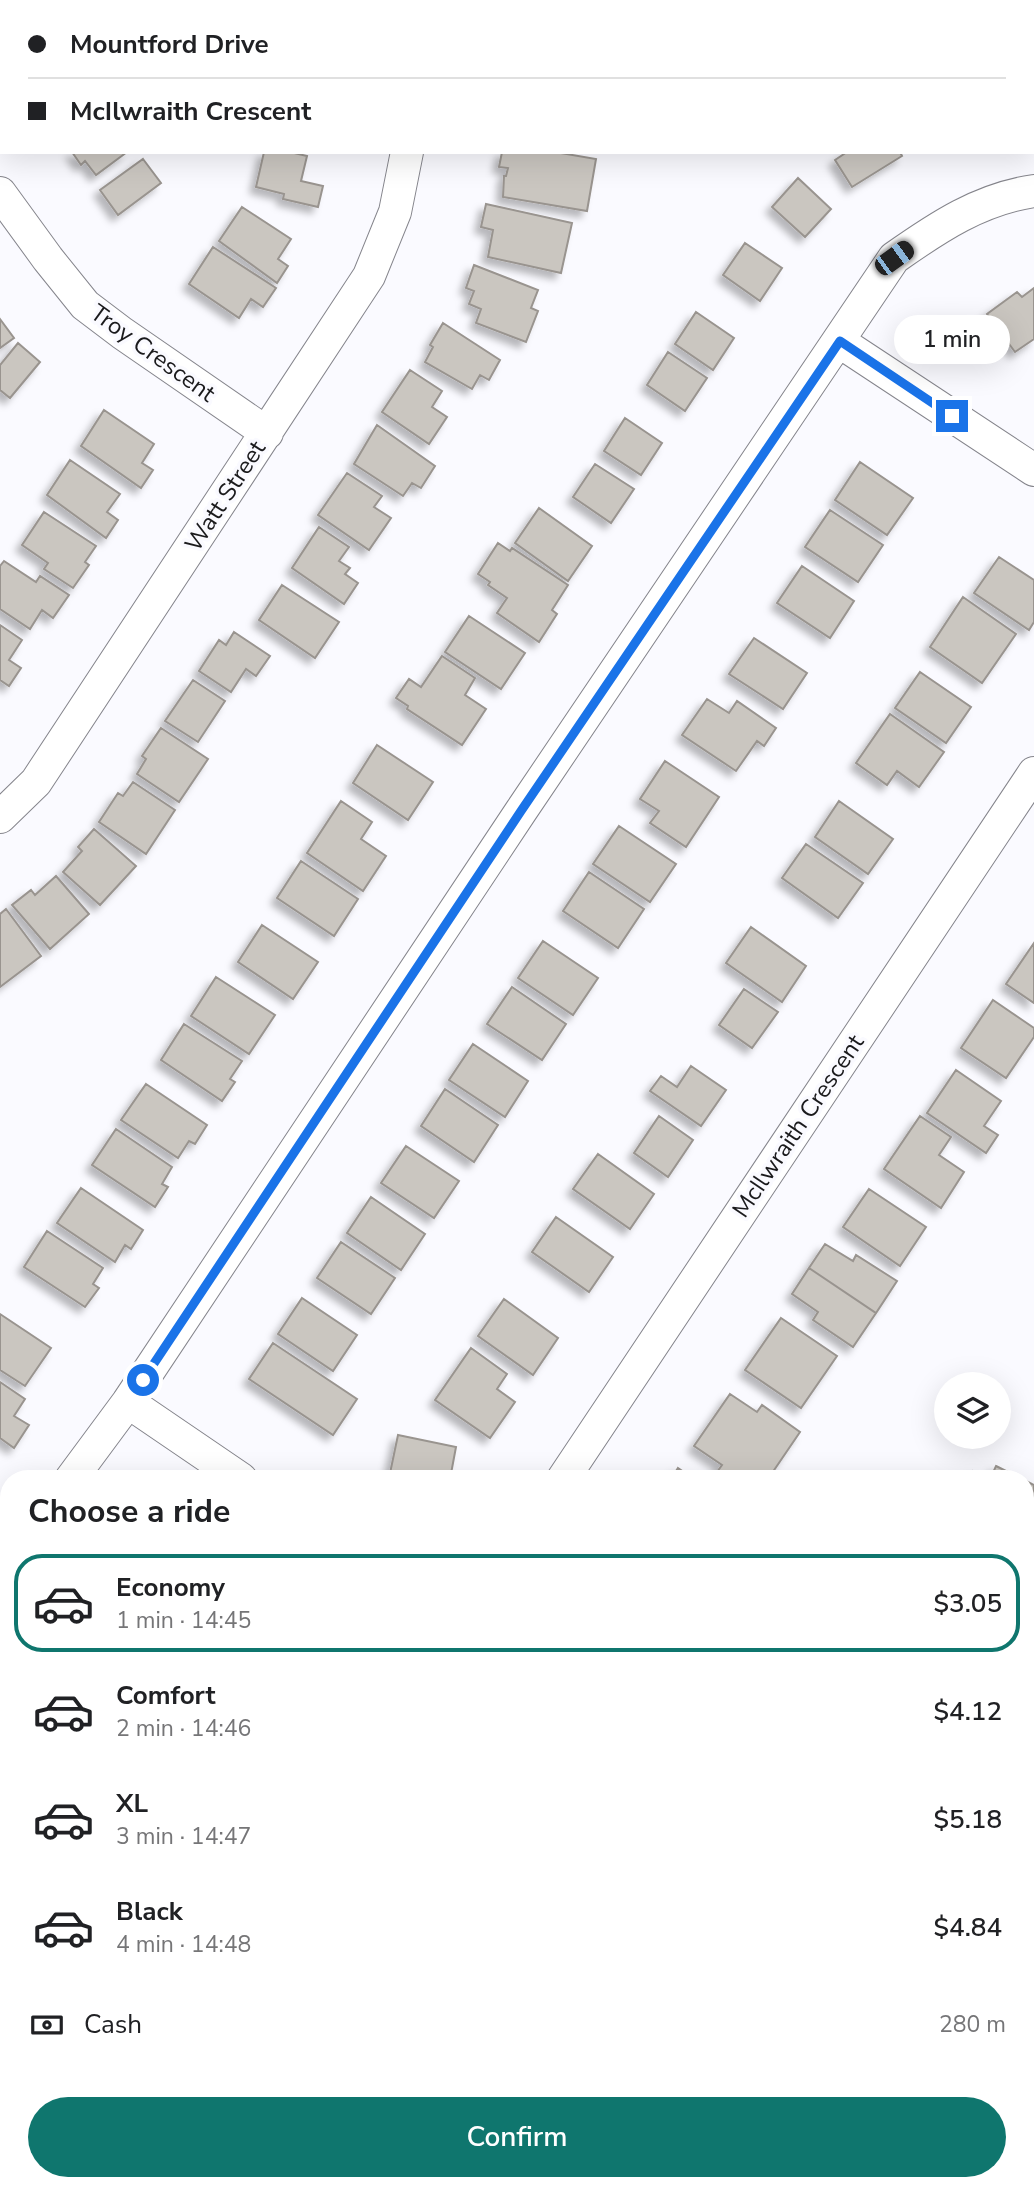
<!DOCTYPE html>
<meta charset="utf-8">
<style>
body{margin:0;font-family:"Nunito Sans",sans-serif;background:#f2f2f2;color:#202124;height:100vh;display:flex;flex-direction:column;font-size:26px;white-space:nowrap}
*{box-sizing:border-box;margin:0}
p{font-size:23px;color:#757577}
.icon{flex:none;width:38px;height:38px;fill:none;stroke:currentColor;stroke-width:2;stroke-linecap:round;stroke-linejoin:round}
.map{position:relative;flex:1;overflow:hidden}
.drawer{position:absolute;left:0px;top:1470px;width:1034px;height:721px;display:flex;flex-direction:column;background:#fff;border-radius:28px 28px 0 0;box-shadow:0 7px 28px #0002}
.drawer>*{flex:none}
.hud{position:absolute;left:0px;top:0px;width:1034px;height:154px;box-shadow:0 7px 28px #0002;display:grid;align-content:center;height:154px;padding:0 28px;background:#fff}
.controls{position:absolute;left:934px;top:1372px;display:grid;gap:14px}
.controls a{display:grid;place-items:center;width:77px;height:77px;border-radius:50%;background:#fff;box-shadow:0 7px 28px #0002;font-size:35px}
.end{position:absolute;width:32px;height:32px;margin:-16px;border:9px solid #1a73e8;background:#fff;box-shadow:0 0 0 4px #fff}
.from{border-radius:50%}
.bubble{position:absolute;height:49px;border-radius:24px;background:#fff;box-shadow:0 7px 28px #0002;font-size:23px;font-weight:600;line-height:49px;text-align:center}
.car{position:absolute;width:21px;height:42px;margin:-21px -10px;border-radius:9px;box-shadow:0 0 5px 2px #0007;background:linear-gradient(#222 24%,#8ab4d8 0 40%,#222 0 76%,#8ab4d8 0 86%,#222 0)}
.hud b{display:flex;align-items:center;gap:24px;height:66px;font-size:26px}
.hud b+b{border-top:2px solid #e0e0e0}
.hud i{width:18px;height:18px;background:#202124}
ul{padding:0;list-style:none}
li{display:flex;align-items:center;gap:21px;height:98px;margin:0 14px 10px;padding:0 14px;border:4px solid transparent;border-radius:28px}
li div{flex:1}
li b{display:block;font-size:26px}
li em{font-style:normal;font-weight:600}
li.active{border-color:#0f766e}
li>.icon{width:63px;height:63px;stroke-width:1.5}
h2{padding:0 28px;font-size:32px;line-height:84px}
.pay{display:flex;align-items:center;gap:18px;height:77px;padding:0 28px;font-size:26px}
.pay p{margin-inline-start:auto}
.cta{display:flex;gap:14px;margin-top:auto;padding:14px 28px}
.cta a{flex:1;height:80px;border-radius:42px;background:#0f766e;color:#fff;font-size:28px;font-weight:600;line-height:80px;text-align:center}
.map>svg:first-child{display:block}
</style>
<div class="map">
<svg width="1034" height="2191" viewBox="0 0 1034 2191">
<defs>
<filter id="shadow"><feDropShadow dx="-6" dy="6" stdDeviation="3.5" flood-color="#0004"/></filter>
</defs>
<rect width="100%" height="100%" fill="#fafaff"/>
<!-- building -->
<path fill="#cac6c0" stroke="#99948f" stroke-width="2" filter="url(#shadow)" d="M 0,0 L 28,0 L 2,2 L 0,21 Z
M 241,0 L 290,0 L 288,2 Z
M 777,0 L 841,0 L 842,2 L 779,2 Z
M 1032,33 L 1034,33 L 1032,116 Z
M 72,152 L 127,152 L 96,175 L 85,161 L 81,165 Z
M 264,152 L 290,152 L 307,156 L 301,181 L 323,186 L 318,207 L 283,199 L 284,194 L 256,187 Z
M 502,152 L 555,152 L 596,159 L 587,211 L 503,197 L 504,176 L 506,176 L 508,168 L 499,167 Z
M 847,152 L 900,152 L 902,156 L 852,187 L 835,160 Z
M 143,159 L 161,183 L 118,215 L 100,190 Z
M 798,178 L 831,209 L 805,237 L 772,207 Z
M 486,204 L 572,223 L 561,273 L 488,257 L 493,230 L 481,227 Z
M 242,207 L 291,239 L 278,259 L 288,266 L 277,283 L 219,241 Z
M 745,243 L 782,268 L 760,301 L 723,275 Z
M 213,247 L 276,288 L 263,307 L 251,299 L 239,318 L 189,284 Z
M 474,265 L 538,290 L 531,308 L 538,311 L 526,342 L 476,323 L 481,309 L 469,304 L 474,291 L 466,288 Z
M 1034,288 L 1034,339 L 1015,352 L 987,314 L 1017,292 L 1022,297 Z
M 696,312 L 734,338 L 713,370 L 675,344 Z
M 0,319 L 14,338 L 0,348 Z
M 443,323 L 500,360 L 489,380 L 480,375 L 472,389 L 425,362 L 433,347 L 430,345 Z
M 18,343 L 40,362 L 10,398 L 0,390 L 0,365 Z
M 668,352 L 707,378 L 685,411 L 647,385 Z
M 410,370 L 442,391 L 432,407 L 447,417 L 429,444 L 382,412 Z
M 104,410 L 154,444 L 142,463 L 153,470 L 141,488 L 81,446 Z
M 625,418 L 662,443 L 641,475 L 604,451 Z
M 377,425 L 435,466 L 421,488 L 412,483 L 403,496 L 354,464 Z
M 70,460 L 120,494 L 107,512 L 118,520 L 106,538 L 47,495 Z
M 860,462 L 913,498 L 887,535 L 835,500 Z
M 595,464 L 634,489 L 611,523 L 573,497 Z
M 347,473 L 382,496 L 374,507 L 391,518 L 369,550 L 318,515 Z
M 539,508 L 592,546 L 568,581 L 515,543 Z
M 830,510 L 883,545 L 858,582 L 805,547 Z
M 44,512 L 96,546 L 85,562 L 89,565 L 73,588 L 44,569 L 48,563 L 22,545 Z
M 319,527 L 349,547 L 339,561 L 350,568 L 345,574 L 358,583 L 344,604 L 292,568 Z
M 498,543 L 510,551 L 512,548 L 568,585 L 552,610 L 557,614 L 539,642 L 497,613 L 507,598 L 488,585 L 490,582 L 478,574 Z
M 999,557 L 1034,580 L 1034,622 L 1029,630 L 974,593 Z
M 4,561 L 36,582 L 40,576 L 69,595 L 53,618 L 42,610 L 30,629 L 0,609 L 0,566 Z
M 802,566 L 854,601 L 830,638 L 777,603 Z
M 282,585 L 339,622 L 315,658 L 259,620 Z
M 963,597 L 1016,634 L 982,683 L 930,647 Z
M 469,616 L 525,653 L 501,689 L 445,652 Z
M 0,625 L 22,640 L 9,660 L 21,668 L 9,686 L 0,680 Z
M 234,632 L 270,656 L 256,676 L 246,669 L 231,692 L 199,671 L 219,640 L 226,645 Z
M 754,638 L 807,673 L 783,709 L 729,674 Z
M 442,656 L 475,678 L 465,695 L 486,709 L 462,745 L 407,709 L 408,706 L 396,698 L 409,679 L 421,687 Z
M 920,672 L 971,707 L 946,743 L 895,708 Z
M 193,680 L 225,701 L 198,742 L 165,721 Z
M 707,699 L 729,713 L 737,701 L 776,728 L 764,746 L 757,741 L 736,771 L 682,735 Z
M 890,714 L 944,752 L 919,787 L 897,771 L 887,785 L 856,763 Z
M 161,728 L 208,759 L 179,802 L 137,774 L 146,759 L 142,756 Z
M 377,745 L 433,782 L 408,820 L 353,783 Z
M 665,761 L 719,797 L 686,847 L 650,823 L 659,811 L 640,799 Z
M 133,782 L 175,810 L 146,854 L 99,822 L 118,793 L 123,796 Z
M 341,801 L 372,822 L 361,839 L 386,856 L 363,891 L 307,853 Z
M 839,801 L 893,839 L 868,874 L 815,837 Z
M 619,826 L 676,864 L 650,902 L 593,864 Z
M 94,829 L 136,866 L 100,905 L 63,872 L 82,851 L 78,847 Z
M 806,844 L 863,883 L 838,918 L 782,878 Z
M 301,861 L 358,899 L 334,936 L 277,898 Z
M 589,872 L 644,909 L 618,948 L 563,911 Z
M 56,876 L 89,914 L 50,949 L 12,905 L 31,890 L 35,895 Z
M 6,909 L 41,956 L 0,987 L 0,914 Z
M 262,925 L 318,962 L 293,999 L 238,962 Z
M 751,927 L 806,966 L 782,1002 L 726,963 Z
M 543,941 L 598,978 L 573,1015 L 518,978 Z
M 1034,943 L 1034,1003 L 1006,984 Z
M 216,977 L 275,1015 L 249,1054 L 191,1016 Z
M 512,987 L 566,1024 L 542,1060 L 487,1024 Z
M 744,989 L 778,1012 L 752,1048 L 719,1025 Z
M 993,1000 L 1034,1028 L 1034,1037 L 1006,1078 L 961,1048 Z
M 184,1024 L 242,1061 L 230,1079 L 235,1082 L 222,1101 L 161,1060 Z
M 473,1044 L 528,1081 L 505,1117 L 449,1080 Z
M 691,1066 L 726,1090 L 701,1126 L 650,1091 L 661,1076 L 677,1087 Z
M 956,1070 L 1001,1101 L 984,1126 L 998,1135 L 986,1153 L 927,1113 Z
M 146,1084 L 207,1125 L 195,1144 L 189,1141 L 178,1158 L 121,1120 Z
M 445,1089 L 498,1125 L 474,1162 L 421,1126 Z
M 659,1116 L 693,1140 L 668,1177 L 634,1153 Z
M 920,1116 L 951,1137 L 939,1155 L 964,1172 L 941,1208 L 884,1169 Z
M 116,1129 L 172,1167 L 162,1184 L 168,1187 L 155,1207 L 92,1165 Z
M 406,1146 L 459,1181 L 434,1218 L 381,1183 Z
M 598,1154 L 654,1194 L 630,1229 L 573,1189 Z
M 81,1188 L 143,1230 L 131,1249 L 125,1245 L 115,1262 L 57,1223 Z
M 869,1189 L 926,1227 L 900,1266 L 843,1227 Z
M 371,1197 L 425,1234 L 401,1270 L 347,1233 Z
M 556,1217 L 613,1257 L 589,1292 L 532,1252 Z
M 47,1231 L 103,1268 L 93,1284 L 99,1288 L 85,1307 L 24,1267 Z
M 341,1242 L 395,1278 L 371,1314 L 317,1278 Z
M 825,1244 L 853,1261 L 856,1255 L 897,1281 L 876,1313 L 809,1268 Z
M 809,1268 L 876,1313 L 853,1347 L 813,1320 L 818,1312 L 792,1294 Z
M 302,1298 L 357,1335 L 333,1371 L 278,1334 Z
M 504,1299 L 558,1338 L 533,1375 L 478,1336 Z
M 0,1314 L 51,1348 L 25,1386 L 0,1370 Z
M 781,1318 L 837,1356 L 801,1408 L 745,1370 Z
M 273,1343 L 357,1399 L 333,1435 L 249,1379 Z
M 471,1348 L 507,1374 L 497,1389 L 515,1402 L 490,1438 L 435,1400 Z
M 0,1382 L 25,1399 L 14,1416 L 29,1425 L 14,1448 L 0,1438 Z
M 730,1394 L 757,1412 L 762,1405 L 800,1432 L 768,1479 L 727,1479 L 717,1472 L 722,1465 L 694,1446 Z
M 398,1435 L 456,1447 L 450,1479 L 389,1478 Z
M 996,1466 L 1022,1479 L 990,1479 Z
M 678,1468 L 694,1479 L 671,1479 Z
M 973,1471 L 989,1479 L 969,1479 Z
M 1026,1481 L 1034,1485 L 1034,1570 L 1026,1588 Z
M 9,1678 L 9,1735 L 0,1724 L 0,1685 Z
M 1028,1739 L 1034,1742 L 1034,1883 L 1026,1901 L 1026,1743 Z
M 0,2108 L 9,2120 L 9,2126 L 0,2132 Z
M 9,2142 L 9,2182 L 21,2182 L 19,2184 L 24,2191 L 0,2191 L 0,2148 Z
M 535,2182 L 577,2182 L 586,2191 L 543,2191 Z
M 577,2182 L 609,2182 L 600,2191 L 586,2191 Z
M 834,2182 L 869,2182 L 865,2191 L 836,2191 L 831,2189 Z
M 869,2182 L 904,2182 L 900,2191 L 865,2191 Z
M 904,2182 L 939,2182 L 935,2191 L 900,2191 Z
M 939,2182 L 949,2182 L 966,2191 L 935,2191 Z"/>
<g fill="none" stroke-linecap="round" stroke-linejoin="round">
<!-- street casing -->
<g stroke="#85858c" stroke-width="34">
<path id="street" d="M 380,0 L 381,2
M 0,193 L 48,259 L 85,305 L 122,333 L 267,433
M 840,342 L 1034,470
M 0,817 L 36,782 L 369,276 L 395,212 L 407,152
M 128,1402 L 241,1479
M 71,1479 L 128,1402 L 521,811 L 894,258 C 938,227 980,199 1034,191
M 563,1479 L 1034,773
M 0,1560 L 9,1551"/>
</g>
<!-- path -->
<path stroke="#828285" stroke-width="4.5" stroke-dasharray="5 5" stroke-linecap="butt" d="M 763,0 L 765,2
M 880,2 L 882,0
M 1032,8 L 1034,7
M 673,2191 L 674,2182"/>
<!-- street -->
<use href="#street" stroke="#fff" stroke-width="32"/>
</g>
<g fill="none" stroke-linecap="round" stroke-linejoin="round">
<!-- route -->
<path stroke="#1a73e8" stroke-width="9" d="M 143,1380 L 521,811 L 840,341 L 952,416"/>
</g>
<g text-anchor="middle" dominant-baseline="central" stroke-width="7" stroke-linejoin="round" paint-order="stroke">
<!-- street labels -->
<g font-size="24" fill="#1a1a1c" stroke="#fafaff">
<text transform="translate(153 353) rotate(36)">Troy Crescent</text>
<text transform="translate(225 496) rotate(-57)">Watt Street</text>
<text transform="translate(798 1126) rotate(-56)">McIlwraith Crescent</text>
</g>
</g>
</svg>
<div class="controls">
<a><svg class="icon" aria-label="layers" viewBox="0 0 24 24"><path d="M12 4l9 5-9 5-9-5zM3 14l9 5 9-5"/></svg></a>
</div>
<i class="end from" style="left:143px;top:1380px"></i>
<i class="end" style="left:952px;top:416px"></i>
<div class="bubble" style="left:894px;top:315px;width:116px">1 min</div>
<i class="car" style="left:894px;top:258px;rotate:54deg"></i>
<div class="hud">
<b><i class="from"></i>Mountford Drive</b>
<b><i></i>McIlwraith Crescent</b>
</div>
<section class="drawer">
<h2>Choose a ride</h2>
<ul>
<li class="active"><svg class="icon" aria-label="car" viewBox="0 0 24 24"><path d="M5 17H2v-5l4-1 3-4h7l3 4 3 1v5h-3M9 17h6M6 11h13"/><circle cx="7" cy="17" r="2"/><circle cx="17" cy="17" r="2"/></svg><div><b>Economy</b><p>1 min · 14:45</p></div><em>$3.05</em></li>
<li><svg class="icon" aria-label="car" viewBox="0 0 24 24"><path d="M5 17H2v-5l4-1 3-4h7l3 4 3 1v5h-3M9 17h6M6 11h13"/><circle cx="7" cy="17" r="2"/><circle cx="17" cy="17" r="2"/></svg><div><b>Comfort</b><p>2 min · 14:46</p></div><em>$4.12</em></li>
<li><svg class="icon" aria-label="car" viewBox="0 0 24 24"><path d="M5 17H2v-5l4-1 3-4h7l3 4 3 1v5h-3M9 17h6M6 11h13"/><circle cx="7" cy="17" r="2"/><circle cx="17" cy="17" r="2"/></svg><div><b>XL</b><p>3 min · 14:47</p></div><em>$5.18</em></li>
<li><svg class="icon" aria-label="car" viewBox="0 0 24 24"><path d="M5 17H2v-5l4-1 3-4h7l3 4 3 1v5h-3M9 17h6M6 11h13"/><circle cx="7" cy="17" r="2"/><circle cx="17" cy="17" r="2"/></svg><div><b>Black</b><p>4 min · 14:48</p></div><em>$4.84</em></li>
</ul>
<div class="pay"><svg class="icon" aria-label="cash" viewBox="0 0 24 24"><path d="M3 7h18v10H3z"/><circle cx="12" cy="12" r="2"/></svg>Cash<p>280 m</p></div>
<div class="cta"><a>Confirm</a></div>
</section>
</div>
